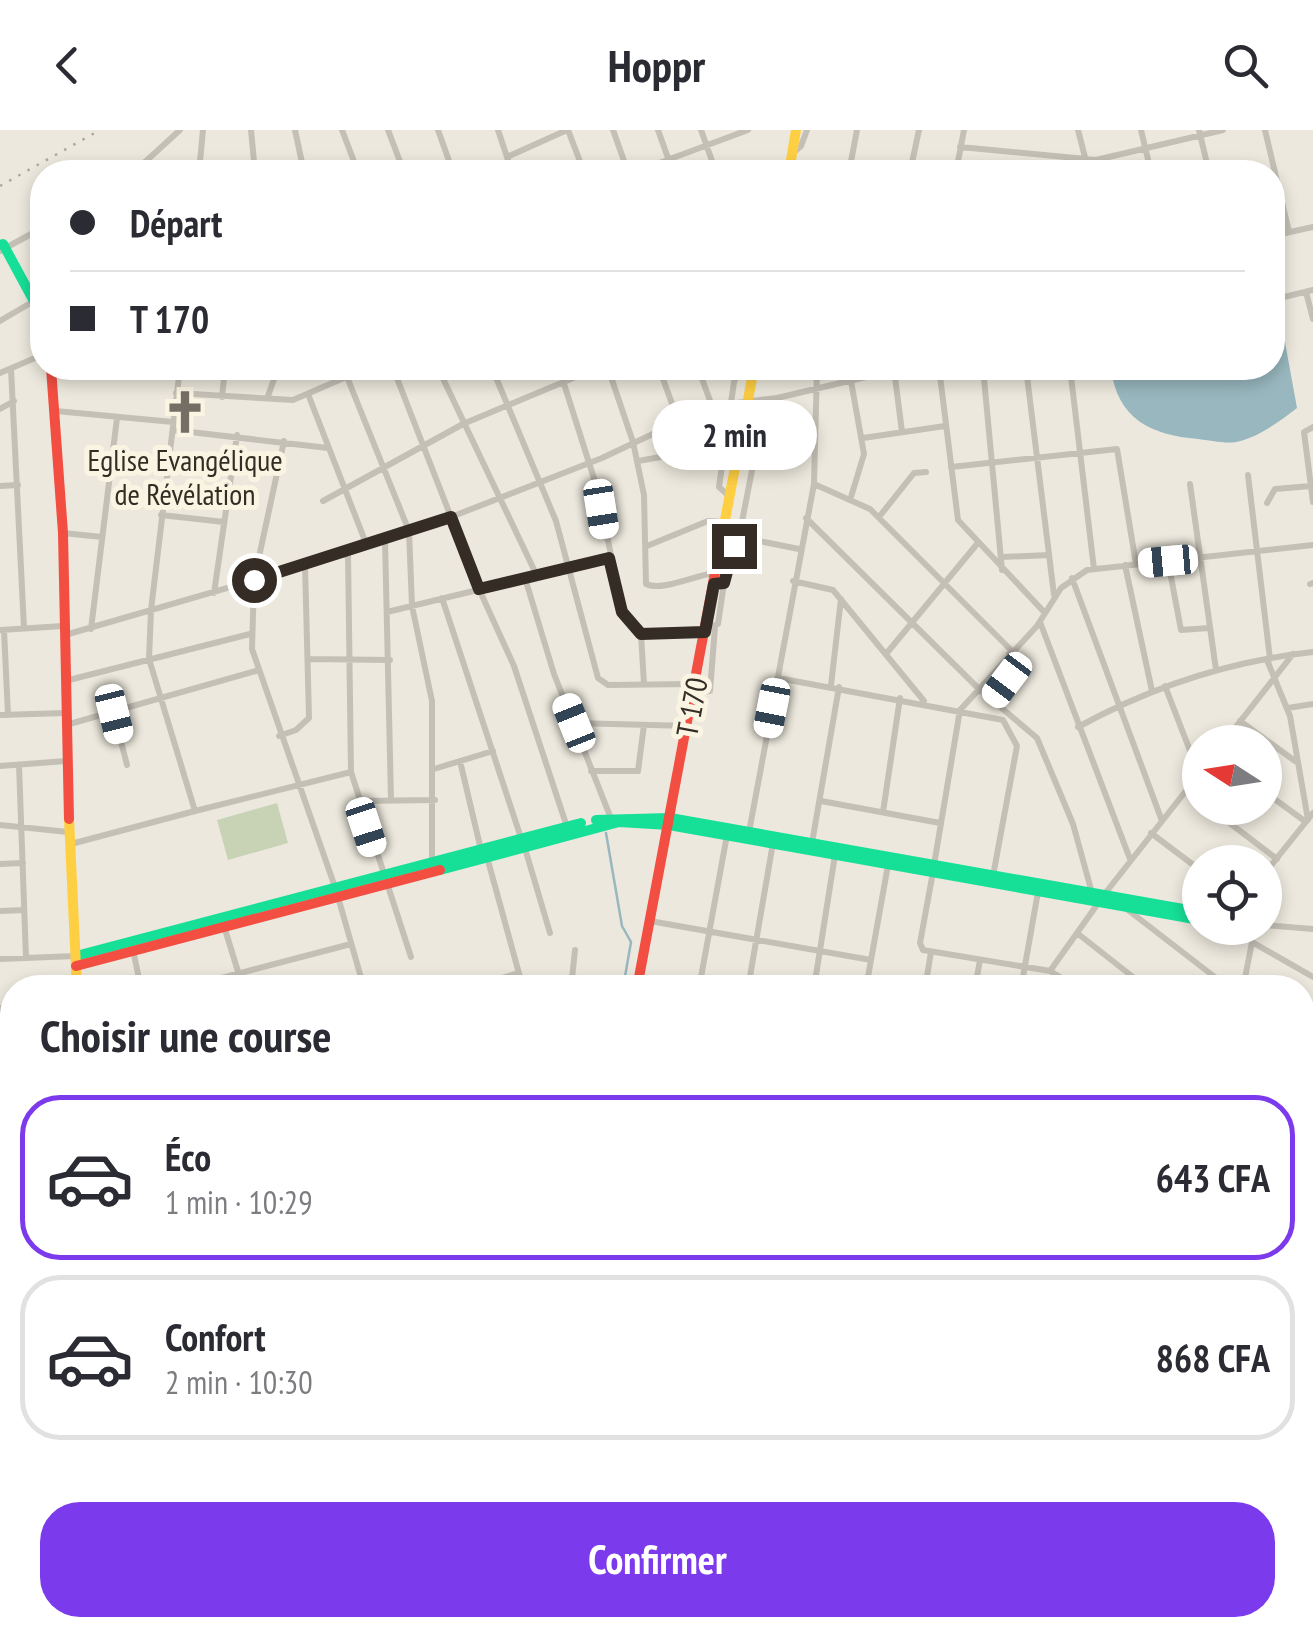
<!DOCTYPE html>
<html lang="fr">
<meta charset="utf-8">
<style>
body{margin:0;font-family:"PT Sans Narrow",sans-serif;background:#f7f7f7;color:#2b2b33;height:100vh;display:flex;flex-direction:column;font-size:38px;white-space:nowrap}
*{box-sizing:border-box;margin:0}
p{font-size:32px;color:#7c7c81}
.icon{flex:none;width:55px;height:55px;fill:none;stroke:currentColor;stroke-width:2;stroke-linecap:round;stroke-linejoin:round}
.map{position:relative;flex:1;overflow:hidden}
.panel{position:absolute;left:0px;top:845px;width:1315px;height:662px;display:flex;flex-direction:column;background:#fff;border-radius:40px 40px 0 0;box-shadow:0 5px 15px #0003}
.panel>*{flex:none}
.guide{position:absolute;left:30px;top:30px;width:1255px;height:220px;border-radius:40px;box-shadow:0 5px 15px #0003;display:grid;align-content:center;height:220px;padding:0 40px;background:#fff}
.needle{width:65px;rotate:282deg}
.controls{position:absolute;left:1182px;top:595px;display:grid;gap:20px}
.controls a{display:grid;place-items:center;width:100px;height:100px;border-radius:50%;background:#fff;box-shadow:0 5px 15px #0003;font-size:50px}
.end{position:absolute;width:45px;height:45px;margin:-22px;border:12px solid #352d25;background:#fff;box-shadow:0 0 0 5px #fff}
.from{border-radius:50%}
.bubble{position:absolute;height:70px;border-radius:35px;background:#fff;box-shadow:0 5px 15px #0003;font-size:32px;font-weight:600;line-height:70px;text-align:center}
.car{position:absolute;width:30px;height:60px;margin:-30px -15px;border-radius:12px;box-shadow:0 0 8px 2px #0007;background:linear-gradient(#fff 24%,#345 0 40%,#fff 0 76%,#345 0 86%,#fff 0)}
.guide b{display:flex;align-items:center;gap:35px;height:95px;font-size:38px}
.guide b+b{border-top:2px solid #e1e1e2}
.guide i{width:25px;height:25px;background:#2b2b33}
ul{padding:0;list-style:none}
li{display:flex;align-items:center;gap:30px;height:165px;margin:0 20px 15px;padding:0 20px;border:5px solid #e1e1e2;border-radius:40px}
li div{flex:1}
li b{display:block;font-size:38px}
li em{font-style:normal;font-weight:600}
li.selected{border-color:#7c3aed}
li>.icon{width:90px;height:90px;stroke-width:1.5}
h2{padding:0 40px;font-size:45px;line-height:120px}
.cta{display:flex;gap:20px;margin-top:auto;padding:20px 40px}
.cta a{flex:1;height:115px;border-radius:40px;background:#7c3aed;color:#fff;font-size:40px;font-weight:600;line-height:115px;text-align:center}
header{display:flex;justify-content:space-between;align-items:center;height:130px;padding:0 40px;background:#fff;font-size:45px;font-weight:600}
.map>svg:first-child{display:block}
</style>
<header><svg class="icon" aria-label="back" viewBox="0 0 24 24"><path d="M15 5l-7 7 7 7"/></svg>Hoppr<svg class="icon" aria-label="search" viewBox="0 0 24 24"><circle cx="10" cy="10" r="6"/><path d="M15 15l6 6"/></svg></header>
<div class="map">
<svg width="1313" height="1506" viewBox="0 0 1313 1506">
<rect width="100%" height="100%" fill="#ece8dd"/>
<!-- green -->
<path fill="#c8d3b6" d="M 277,673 L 288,713 L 228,730 L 217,690 Z"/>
<!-- water -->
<path fill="#98b7be" d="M 1273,206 L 1285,212 L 1297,278 C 1280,291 1258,308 1236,312 C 1225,314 1209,310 1198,309 C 1151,305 1117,289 1111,238 L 1272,238 Z"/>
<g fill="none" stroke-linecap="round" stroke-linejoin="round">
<!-- stream -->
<path stroke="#98b7be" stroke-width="2.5" d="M 606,703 L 622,796 L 631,812 L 623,858
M 1124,1495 L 1127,1506"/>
<!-- street -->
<path stroke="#c5c0b6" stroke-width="6" d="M 251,0 L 255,42
M 295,0 L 304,42
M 342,0 L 358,42
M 388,0 L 404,42
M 438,0 L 453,42
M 498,0 L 512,42
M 568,0 L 584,42
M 613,0 L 628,42
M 658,0 L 668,28
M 701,0 L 716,42
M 1078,0 L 1086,31
M 1141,0 L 1151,42
M 1199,0 L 1209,42
M 1265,0 L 1289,102
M 960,17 L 1096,30 L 1223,0
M 793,23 L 801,16 L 807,0
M 507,27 L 567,0
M 1104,29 L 1107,42
M 134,42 L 180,0
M 199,42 L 203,0
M 635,42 L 748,0
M 753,42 L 770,37 L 789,40
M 849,42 L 857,0
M 910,42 L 919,0
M 956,42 L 964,0
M 1272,106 L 1313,97
M 0,121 L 42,98
M 1306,162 L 1313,189
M 1272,170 L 1313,160
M 0,191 L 34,171
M 180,238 L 151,480 L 149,529 L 195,681 L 351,642
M 393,238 L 479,459 L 514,536 L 567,697
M 438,238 L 537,446
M 492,238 L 556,391 L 598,548 L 608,555 L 694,554
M 559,238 L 597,358 L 623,482 L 641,504 L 705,502
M 608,238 L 633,312 L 644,365 L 646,454 C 661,462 695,445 715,443
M 659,238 L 678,290
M 698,238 L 712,276
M 939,238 L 958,390 L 1045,483
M 983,238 L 1002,440
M 1026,238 L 1054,465
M 1070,238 L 1094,439
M 11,239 L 24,498
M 894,239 L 902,302
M 0,243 L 42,225
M 347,247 L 409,401 L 412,476 L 432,571 L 432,742
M 176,263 L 293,270 L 367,238
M 308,264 L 367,416
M 268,266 L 278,238
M 222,267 L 225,238
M 760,271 L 755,325 L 739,407 L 799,419
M 0,279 L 14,271
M 56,281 L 173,292
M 1313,297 L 1304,302 L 1313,372
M 173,300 L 328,318
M 863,308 L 945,296
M 284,311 L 254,450 L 252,519 L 336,760 L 364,858
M 638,331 L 729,315
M 951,337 L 1117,319 L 1136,434
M 1248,345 L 1270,529
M 814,354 L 870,379 L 1012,521
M 1190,354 L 1216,540
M 0,356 L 18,355
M 730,367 L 719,357 L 734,252 L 740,238
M 851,367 L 864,324 L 851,251
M 323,371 L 463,294 L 597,238
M 1267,373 L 1275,359 L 1311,356
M 161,385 L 224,392
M 879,387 L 914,343 L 926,342
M 806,388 L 978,558 L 1037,608 L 1073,694 L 1092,763
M 63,403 L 102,407
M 385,410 L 391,670
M 647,416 L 708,391 L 725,392
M 348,423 L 351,642 L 411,827
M 1002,427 L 1049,425
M 1168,431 L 1181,500 L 1209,498
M 1125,435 L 1152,561
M 525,448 L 554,544 L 610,686
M 1072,448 L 1162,691
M 793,451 L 833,460 L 924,571
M 714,454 L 724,453 L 739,407
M 1310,454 L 1313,453
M 214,463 L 237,305
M 442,468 L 521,708
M 387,482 L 609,428
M 1040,492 L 1130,729
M 706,498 L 718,494 L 724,453
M 91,499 L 117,288
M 1,500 L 63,496
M 4,500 L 8,585
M 641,504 L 644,554
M 65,505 L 348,423 L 451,387 L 602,328 L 712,276 L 777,268 L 904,238
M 886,524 L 977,414
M 309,529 L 390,530
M 1267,530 L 1290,586 L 1308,690
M 778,548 L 1003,590 L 1017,616 L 993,746
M 65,551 L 250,504
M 831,555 L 841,469
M 1165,556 L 1199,644
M 694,563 L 710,561 L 715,497
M 993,569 L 1020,534 L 1009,524
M 1288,578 L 1313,574
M 114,584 L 127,635
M 0,585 L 65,583
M 1240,591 L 1295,631
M 574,593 L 688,596
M 66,595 L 256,541
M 1078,597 C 1151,557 1230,531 1313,522
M 279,606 L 296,600 L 309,588 L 305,435
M 1224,612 L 1293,524
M 460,631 L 481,720
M 19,635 L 26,828
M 0,636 L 66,631
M 434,639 L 493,621
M 591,641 L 638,641 L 644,595
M 1187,660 L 1200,670
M 1265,662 L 1306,692
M 358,671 L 435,670
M 821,671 L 940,693
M 1210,678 L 1277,729
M 883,682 L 900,568
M 0,695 L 68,702
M 749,702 L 814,354 L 817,238
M 1151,703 L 1200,740
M 812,713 L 839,557
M 71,714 L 195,681
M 524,715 L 550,803
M 487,727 L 523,858
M 0,734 L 23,733
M 934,735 L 960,580 L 1037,496 L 1061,458 L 1087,440 L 1313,415
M 933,742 L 920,813 L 923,820 L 1050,841 L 1078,858
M 1265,743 L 1313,683
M 1103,766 L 1200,643
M 1128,780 L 1229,858
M 0,781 L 24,780
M 650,791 L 871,830
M 1265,795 L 1313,799
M 224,796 L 243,858
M 1242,798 L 1252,812 L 1313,847
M 1077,803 L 1147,858
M 133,820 L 141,858
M 0,829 L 76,826
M 1050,841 L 1099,772
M 183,858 L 351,814
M 468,858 L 519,843
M 571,858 L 575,820
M 699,858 L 727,705
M 748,858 L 773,713
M 814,858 L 835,725
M 866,858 L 888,735
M 925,858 L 931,822
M 975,858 L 980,830
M 1021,858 L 1038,762
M 1243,858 L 1252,812
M 0,878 L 12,878
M 0,925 L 12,925
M 1302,970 L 1313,957
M 0,975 L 12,974
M 1302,1007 L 1313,993
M 1302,1029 L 1313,1038
M 0,1043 L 12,1042
M 0,1088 L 12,1087
M 1302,1110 L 1313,1084
M 0,1128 L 12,1129
M 1302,1136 L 1313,1144
M 0,1178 L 12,1178
M 1302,1214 L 1313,1216
M 0,1234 L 12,1234
M 0,1287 L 12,1287
M 1302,1326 L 1313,1328
M 0,1342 L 12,1342
M 1302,1457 L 1302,1472
M 0,1462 L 12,1462
M 255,1495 L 255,1506
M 656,1495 L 670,1506
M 1222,1495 L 1240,1506
M 359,1504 L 407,1504
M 308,1506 L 308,1495
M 444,1506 L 455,1495
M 604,1506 L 607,1495
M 685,1506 L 694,1495
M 921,1506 L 929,1495
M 960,1506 L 961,1495
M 1025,1506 L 1026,1495
M 1296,1506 L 1298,1495"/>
<!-- fast -->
<path stroke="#16e098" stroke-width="10" d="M 3,114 L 42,186
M 596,690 L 670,688 L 1200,782
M 440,740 L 619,692 L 669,695 L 1200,790
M 76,826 L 581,693"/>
<!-- slow -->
<path stroke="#ffcf43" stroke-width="10" d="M 789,42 L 796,0
M 717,432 L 754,238
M 69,689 L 77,858
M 522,1506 L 524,1495"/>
<!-- jam -->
<path stroke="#f24e42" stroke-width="10" d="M 51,238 L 63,403 L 69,689
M 76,836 L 440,740
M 637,858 L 717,432
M 87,1495 L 87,1506"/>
<!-- rail -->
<path stroke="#aca8a1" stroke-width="2.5" stroke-dasharray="2.5 8" stroke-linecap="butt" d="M 0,56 L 100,0"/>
</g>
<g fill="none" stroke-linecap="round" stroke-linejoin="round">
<!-- route -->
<path stroke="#352d25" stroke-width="12" d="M 254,450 L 451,387 L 479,459 L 609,428 L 622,482 L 641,504 L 705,502 L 714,454 L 724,453 L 734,416"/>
</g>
<!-- icons -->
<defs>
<g id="church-bare" transform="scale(3.45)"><path d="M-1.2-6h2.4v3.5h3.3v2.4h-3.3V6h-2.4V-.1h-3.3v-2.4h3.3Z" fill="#756e65" stroke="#faf4e3" stroke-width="2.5" paint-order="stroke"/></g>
</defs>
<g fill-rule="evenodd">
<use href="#church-bare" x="185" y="282"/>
</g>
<g text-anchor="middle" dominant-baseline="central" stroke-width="10" stroke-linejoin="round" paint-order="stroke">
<!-- poi labels -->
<g font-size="30" fill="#352d25" stroke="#faf4e3">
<text x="185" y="329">Eglise Evangélique<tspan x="185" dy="34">de Révélation</tspan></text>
</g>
<!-- street labels -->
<g font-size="30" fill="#352d25" stroke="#faf4e3">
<text transform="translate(691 577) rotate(-79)">T 170</text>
</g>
</g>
</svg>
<div class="controls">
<a><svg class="needle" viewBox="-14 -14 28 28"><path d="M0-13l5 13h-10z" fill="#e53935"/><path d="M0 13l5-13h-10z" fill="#7c7c81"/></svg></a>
<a><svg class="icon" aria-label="locate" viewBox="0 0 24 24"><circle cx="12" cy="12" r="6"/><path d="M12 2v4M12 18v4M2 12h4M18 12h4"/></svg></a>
</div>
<i class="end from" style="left:254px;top:450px"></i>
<i class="end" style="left:734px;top:416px"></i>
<div class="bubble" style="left:652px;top:270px;width:165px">2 min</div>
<i class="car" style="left:601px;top:379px;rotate:171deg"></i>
<i class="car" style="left:1168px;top:431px;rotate:265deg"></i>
<i class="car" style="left:1007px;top:550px;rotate:217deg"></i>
<i class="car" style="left:772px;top:578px;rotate:191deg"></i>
<i class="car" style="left:114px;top:584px;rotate:166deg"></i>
<i class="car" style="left:574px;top:593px;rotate:338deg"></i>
<i class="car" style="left:366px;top:697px;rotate:162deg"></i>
<div class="guide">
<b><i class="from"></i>Départ</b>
<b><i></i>T 170</b>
</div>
<section class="panel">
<h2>Choisir une course</h2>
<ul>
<li class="selected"><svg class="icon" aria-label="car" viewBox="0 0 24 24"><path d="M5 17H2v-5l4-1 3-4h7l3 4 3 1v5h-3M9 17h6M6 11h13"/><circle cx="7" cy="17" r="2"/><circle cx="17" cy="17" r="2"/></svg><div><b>Éco</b><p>1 min · 10:29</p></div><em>643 CFA</em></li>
<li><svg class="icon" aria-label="car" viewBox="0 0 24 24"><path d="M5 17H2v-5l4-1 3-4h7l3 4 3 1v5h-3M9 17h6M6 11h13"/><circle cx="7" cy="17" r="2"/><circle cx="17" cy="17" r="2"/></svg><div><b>Confort</b><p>2 min · 10:30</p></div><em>868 CFA</em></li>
</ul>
<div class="cta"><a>Confirmer</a></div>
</section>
</div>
